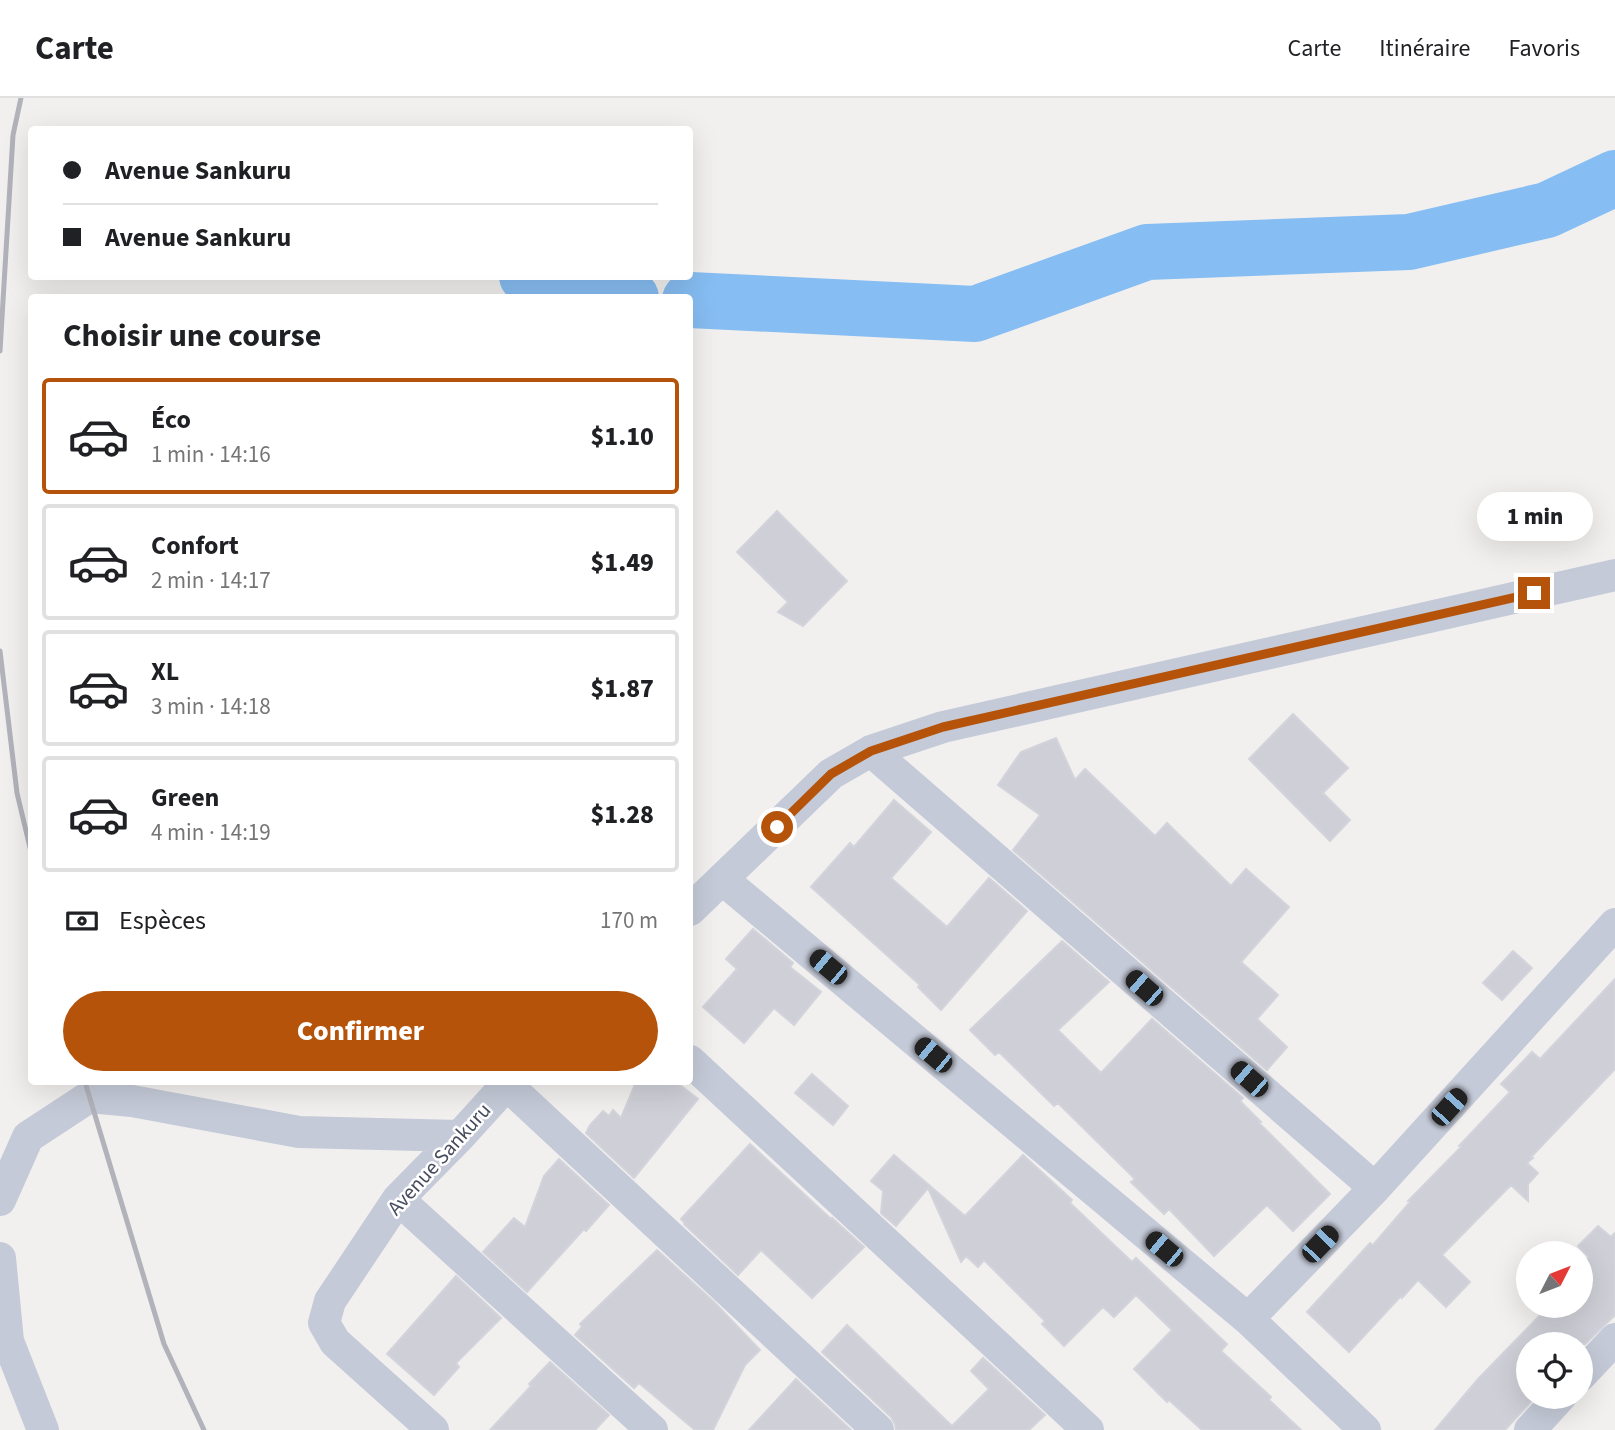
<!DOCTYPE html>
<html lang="fr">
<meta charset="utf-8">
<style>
body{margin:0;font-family:"Source Sans 3",sans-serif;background:#f6f6f6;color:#202124;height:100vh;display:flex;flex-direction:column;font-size:26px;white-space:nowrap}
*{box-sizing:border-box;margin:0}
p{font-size:23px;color:#757577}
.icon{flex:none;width:38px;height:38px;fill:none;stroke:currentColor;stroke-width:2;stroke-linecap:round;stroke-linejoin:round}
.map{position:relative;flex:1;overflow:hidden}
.side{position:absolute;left:28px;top:196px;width:665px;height:791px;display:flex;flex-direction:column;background:#fff;border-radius:7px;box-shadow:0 7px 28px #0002}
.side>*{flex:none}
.top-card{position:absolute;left:28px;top:28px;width:665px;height:154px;border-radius:7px;box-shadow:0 7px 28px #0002;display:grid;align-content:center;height:154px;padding:0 35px;background:#fff}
.needle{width:46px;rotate:48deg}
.tools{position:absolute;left:1516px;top:1143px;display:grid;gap:14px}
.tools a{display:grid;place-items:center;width:77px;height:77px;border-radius:50%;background:#fff;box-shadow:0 7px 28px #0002;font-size:35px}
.end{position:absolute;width:32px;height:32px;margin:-16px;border:9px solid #b45309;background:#fff;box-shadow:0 0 0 4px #fff}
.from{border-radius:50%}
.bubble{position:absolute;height:49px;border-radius:24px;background:#fff;box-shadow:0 7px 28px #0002;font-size:23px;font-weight:800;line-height:49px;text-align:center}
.car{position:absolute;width:21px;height:42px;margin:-21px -10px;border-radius:9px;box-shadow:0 0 5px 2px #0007;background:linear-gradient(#222 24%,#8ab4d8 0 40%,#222 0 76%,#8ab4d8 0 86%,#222 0)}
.top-card b{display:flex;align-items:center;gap:24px;height:66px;font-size:26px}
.top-card b+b{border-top:2px solid #e0e0e0}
.top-card i{width:18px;height:18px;background:#202124}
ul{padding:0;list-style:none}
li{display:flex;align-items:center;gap:21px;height:116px;margin:0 14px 10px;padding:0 21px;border:4px solid #e0e0e0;border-radius:7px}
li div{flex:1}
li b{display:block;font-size:26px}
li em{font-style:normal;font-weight:800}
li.on{border-color:#b45309}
li>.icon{width:63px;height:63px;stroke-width:1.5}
h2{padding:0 35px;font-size:32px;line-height:84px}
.pay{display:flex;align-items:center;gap:18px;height:77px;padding:0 35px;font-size:26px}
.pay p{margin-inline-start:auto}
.button{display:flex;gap:14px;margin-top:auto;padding:14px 35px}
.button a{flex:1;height:80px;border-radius:42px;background:#b45309;color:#fff;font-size:28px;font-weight:800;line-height:80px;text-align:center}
header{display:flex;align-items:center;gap:42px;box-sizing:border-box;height:98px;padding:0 35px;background:#fff;border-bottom:2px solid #e0e0e0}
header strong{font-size:33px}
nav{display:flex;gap:38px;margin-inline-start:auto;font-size:24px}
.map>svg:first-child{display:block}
</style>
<header>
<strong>Carte</strong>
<nav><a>Carte</a><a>Itinéraire</a><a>Favoris</a></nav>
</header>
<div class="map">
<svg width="1615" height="1332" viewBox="0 0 1615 1332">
<rect width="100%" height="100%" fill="#f2f0ef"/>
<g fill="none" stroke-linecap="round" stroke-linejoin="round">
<!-- river -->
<path stroke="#86bdf2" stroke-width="56" d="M 527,178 L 613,199 L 631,200
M 690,202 L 975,216 L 1147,154 L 1409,144 L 1547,112 L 1615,80"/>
</g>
<!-- building -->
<path fill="#cfd0d7" stroke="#d3d3db" stroke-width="2" d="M 777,413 L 847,483 L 803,528 L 778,514 L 788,504 L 737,454 Z
M 1293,616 L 1348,670 L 1323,695 L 1350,722 L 1330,743 L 1249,661 Z
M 1056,640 L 1075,682 L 1085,671 L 1155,738 L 1167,725 L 1231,788 L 1246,771 L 1289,809 L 1241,864 L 1278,897 L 1257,921 L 1287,949 L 1267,972 L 1013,752 L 1040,717 L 998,687 L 1021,654 Z
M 894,702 L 931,734 L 891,780 L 947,829 L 989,780 L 1027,813 L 941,912 L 918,889 L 920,887 L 811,789 L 850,745 L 854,749 Z
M 753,831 L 793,865 L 790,869 L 821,894 L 794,927 L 774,910 L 744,945 L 703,909 L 737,871 L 726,861 Z
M 1062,843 L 1109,884 L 1058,932 L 1101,975 L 1152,921 L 1243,1000 L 1240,1003 L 1261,1024 L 1259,1025 L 1330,1096 L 1293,1133 L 1267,1107 L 1214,1158 L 1169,1111 L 1164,1116 L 1131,1084 L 1135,1081 L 1058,1005 L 1054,1008 L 999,954 L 995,957 L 970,932 Z
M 1513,853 L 1532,870 L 1502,902 L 1483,885 Z
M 1615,881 L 1615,971 L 1531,1059 L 1533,1060 L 1527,1065 L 1538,1075 L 1528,1086 L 1528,1103 L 1511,1087 L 1442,1157 L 1470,1184 L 1446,1209 L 1418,1182 L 1402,1200 L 1401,1198 L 1349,1254 L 1307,1214 L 1370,1145 L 1373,1147 L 1410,1104 L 1408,1103 L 1461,1049 L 1459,1048 L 1510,994 L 1501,986 L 1532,954 L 1540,961 Z
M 812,976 L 848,1008 L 833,1027 L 795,995 Z
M 636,984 L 676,984 L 698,1001 L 634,1080 L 586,1035 L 590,1027 L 603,1013 L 609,1018 L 613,1012 L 621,1020 Z
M 750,1046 L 831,1121 L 832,1120 L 864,1149 L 812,1200 L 761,1152 L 738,1177 L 684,1126 L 685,1125 L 681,1121 Z
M 894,1057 L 965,1118 L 1023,1057 L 1072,1102 L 1070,1105 L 1132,1164 L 1136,1160 L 1227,1246 L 1221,1253 L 1271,1299 L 1269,1302 L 1301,1332 L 1202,1332 L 1169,1302 L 1167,1304 L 1134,1271 L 1172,1232 L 1136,1197 L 1114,1219 L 1103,1209 L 1064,1248 L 1042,1226 L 1045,1223 L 984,1162 L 978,1169 L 966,1158 L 961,1164 L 928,1090 L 896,1128 L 881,1115 L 883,1093 L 871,1083 Z
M 559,1061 L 609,1107 L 586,1133 L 584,1131 L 527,1194 L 483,1154 L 514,1120 L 525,1129 L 544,1078 Z
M 1598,1128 L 1611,1139 L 1615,1135 L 1615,1217 L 1585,1246 L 1528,1246 L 1528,1298 L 1536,1298 L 1505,1332 L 1435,1332 L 1478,1281 L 1549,1208 L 1580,1208 L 1580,1167 L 1589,1159 L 1578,1148 Z
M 657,1152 L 714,1204 L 760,1252 L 745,1267 L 713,1332 L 695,1332 L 639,1285 L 634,1290 L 575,1237 L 582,1229 L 580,1226 Z
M 456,1178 L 501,1220 L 456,1265 L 459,1269 L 434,1297 L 387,1256 Z
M 847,1227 L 952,1328 L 989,1291 L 971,1273 L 983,1260 L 1045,1317 L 1029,1332 L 896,1332 L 895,1326 L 891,1319 L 822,1254 Z
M 550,1264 L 609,1317 L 595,1332 L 490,1332 L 531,1288 L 529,1286 Z
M 796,1281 L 851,1332 L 749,1332 Z"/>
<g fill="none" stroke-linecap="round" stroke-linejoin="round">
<!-- minor -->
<path stroke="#c5cad8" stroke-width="32" d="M 871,653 L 1375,1090
M 722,781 L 1248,1221 L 1365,1332
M 690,812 L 831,676 L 871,653 L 943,629 L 1615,477
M 690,963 L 1088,1332
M 506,986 L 878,1332
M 398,1101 L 652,1332
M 0,1102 L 28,1039 L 89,999 L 132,1003 L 299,1034 L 460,1038
M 0,1160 L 8,1243 L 43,1332
M 1248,1221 L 1375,1090 L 1615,826
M 1580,1278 L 1615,1241
M 433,1332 L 335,1244 L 324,1225 L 330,1203 L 398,1101 L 460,1038 L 509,984
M 1530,1332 L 1561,1298"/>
<!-- rail -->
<path stroke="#b1b2ba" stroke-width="5" d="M 0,253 L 13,37 L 21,0
M 0,553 L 17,695 L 32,758
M 85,984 L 164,1246 L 204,1332"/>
</g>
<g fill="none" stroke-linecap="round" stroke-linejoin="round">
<!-- route -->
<path stroke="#b45309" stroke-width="9" d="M 777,729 L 831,676 L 871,653 L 943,629 L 1534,495"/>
</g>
<g text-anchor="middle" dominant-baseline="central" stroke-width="5" stroke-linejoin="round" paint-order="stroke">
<!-- street labels -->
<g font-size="21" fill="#464c5e" stroke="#fff">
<text transform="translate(439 1061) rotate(-48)">Avenue Sankuru</text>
</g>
</g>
</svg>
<div class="tools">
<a><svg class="needle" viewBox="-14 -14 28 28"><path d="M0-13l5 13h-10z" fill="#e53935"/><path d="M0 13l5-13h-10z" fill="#757577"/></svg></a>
<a><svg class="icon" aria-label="locate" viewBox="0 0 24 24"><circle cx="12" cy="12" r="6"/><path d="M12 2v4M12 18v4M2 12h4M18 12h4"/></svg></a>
</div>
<i class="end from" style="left:777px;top:729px"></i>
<i class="end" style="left:1534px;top:495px"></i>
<div class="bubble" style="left:1477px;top:394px;width:116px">1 min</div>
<i class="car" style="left:828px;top:869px;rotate:310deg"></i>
<i class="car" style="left:1144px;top:890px;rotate:311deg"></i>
<i class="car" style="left:933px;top:957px;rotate:310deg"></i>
<i class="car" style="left:1249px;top:981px;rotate:311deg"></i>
<i class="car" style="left:1449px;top:1009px;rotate:42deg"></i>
<i class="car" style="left:1320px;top:1146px;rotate:44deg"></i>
<i class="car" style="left:1164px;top:1151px;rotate:310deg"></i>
<div class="top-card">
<b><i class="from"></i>Avenue Sankuru</b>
<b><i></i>Avenue Sankuru</b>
</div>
<section class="side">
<h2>Choisir une course</h2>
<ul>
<li class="on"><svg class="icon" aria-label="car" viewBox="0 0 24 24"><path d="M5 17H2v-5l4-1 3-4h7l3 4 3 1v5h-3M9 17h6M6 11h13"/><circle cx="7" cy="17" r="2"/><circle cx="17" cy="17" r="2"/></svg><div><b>Éco</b><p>1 min · 14:16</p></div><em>$1.10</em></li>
<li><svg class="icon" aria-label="car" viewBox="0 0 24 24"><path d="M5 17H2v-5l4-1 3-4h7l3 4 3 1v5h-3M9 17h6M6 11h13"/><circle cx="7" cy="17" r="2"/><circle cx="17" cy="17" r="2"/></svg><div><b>Confort</b><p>2 min · 14:17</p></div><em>$1.49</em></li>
<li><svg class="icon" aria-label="car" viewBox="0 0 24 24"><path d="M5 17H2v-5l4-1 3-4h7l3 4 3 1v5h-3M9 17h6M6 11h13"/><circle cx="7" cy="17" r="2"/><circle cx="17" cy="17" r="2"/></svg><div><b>XL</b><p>3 min · 14:18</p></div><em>$1.87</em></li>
<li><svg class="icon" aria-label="car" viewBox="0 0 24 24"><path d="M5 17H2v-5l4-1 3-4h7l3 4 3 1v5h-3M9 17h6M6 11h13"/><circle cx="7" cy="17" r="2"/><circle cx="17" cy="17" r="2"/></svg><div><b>Green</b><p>4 min · 14:19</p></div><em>$1.28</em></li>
</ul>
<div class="pay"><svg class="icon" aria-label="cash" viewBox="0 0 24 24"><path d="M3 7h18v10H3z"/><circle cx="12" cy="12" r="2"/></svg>Espèces<p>170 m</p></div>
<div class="button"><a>Confirmer</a></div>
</section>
</div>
